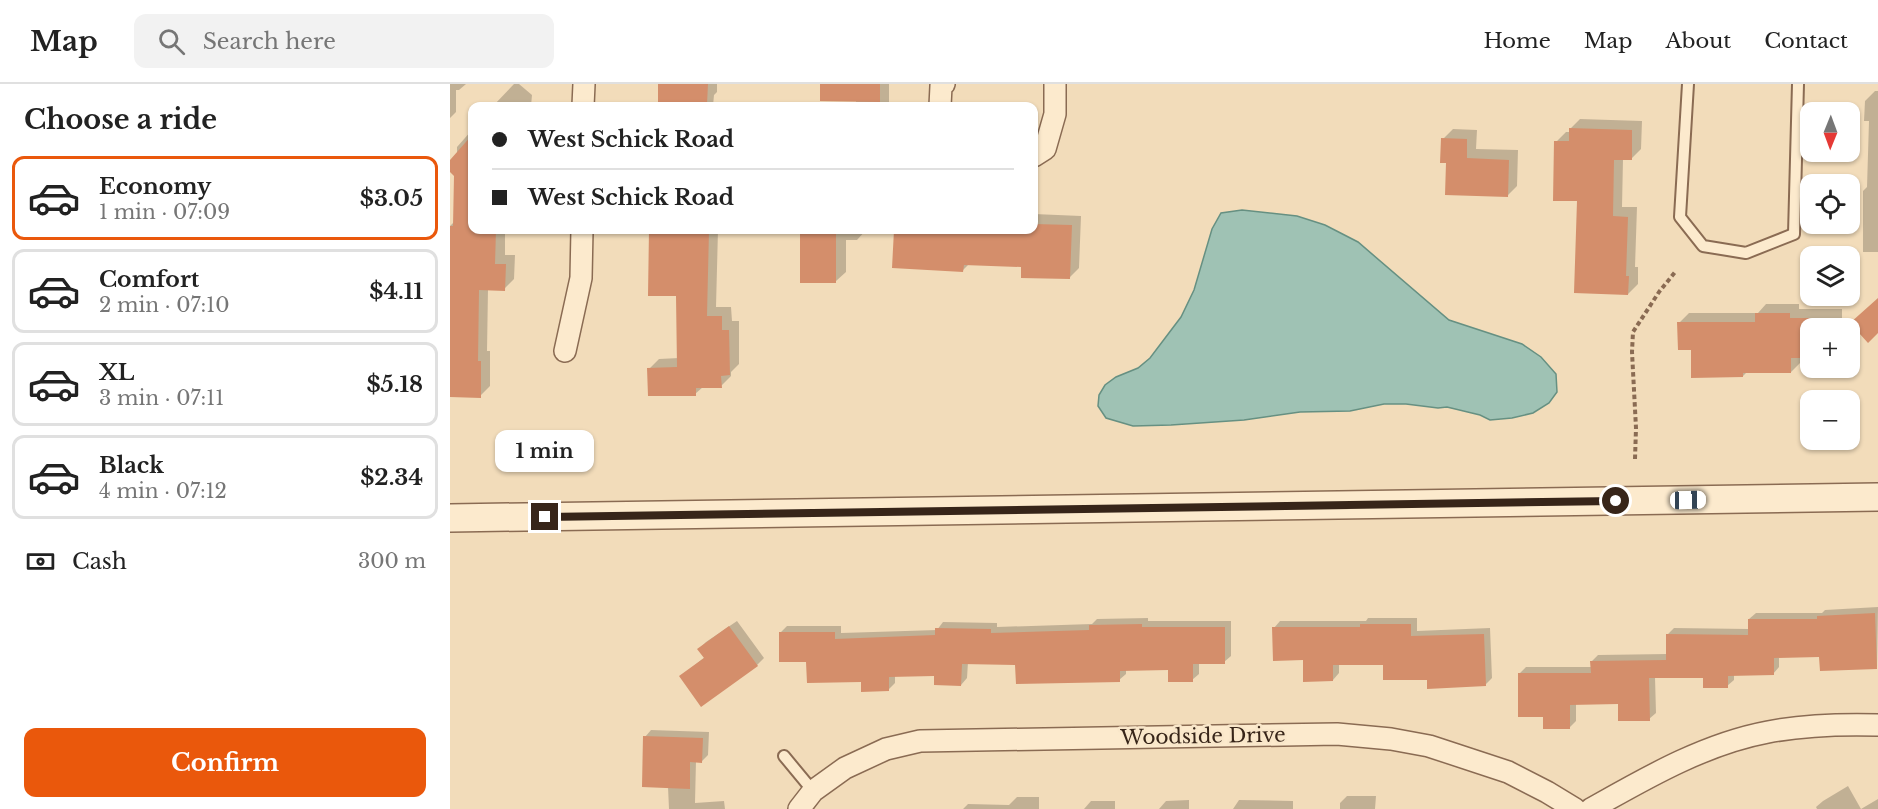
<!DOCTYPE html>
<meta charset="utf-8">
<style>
body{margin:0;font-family:"Libre Baskerville",serif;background:#f2f2f2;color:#222;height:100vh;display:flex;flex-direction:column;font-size:22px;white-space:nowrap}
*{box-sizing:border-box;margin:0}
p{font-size:20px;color:#767676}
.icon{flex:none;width:33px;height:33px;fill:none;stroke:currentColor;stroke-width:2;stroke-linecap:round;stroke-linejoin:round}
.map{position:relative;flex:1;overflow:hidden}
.details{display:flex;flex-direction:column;background:#fff;width:450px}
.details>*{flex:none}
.banner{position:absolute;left:18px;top:18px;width:570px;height:132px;border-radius:12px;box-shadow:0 2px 4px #0004;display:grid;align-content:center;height:132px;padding:0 24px;background:#fff}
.needle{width:39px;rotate:181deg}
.buttons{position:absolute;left:1350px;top:18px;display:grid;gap:12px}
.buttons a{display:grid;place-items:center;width:60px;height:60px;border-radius:12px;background:#fff;box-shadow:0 2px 4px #0004;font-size:30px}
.end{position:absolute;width:27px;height:27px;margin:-14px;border:8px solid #372519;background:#fff;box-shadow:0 0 0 3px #fff}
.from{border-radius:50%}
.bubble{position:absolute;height:42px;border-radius:12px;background:#fff;box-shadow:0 2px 4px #0004;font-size:20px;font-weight:800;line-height:42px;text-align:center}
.car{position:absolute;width:18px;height:36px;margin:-18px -9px;border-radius:8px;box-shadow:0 0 4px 2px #0007;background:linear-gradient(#fff 24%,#345 0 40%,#fff 0 76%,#345 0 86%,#fff 0)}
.banner b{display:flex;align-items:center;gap:21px;height:57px;font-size:22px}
.banner b+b{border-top:2px solid #e0e0e0}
.banner i{width:15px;height:15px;background:#222}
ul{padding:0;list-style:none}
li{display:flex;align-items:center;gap:18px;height:84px;margin:0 12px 9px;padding:0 12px;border:3px solid #e0e0e0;border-radius:12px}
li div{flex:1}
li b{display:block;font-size:22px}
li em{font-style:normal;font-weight:800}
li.on{border-color:#ea580c}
li>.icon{width:54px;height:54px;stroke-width:1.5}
h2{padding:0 24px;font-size:27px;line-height:72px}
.pay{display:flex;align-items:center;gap:15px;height:66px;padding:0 24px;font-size:22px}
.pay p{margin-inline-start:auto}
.action{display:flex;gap:12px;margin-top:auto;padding:12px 24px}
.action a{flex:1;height:69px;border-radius:12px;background:#ea580c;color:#fff;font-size:24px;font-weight:800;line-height:69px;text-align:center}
header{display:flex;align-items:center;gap:36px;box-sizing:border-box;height:84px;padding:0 30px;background:#fff;border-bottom:2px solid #e0e0e0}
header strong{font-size:28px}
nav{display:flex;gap:33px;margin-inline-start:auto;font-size:21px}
.search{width:420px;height:54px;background:#f2f2f2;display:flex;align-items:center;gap:15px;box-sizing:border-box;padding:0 21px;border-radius:12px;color:#767676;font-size:22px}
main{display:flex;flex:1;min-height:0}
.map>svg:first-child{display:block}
</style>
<header>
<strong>Map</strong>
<div class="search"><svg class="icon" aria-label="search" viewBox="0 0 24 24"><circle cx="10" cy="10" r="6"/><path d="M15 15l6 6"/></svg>Search here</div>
<nav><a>Home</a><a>Map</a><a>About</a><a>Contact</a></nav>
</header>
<main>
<section class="details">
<h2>Choose a ride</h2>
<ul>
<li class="on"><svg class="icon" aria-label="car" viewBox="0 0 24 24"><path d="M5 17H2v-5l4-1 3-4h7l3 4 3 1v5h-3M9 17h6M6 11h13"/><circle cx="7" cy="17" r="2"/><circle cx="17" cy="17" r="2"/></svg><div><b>Economy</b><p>1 min · 07:09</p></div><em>$3.05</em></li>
<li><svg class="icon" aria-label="car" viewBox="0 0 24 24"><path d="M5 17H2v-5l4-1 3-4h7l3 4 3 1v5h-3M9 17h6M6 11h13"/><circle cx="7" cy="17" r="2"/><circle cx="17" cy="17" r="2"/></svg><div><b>Comfort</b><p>2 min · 07:10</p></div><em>$4.11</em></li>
<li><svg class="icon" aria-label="car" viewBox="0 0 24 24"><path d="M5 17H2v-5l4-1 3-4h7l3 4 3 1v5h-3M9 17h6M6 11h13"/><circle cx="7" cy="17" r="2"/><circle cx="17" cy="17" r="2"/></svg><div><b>XL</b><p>3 min · 07:11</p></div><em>$5.18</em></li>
<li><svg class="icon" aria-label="car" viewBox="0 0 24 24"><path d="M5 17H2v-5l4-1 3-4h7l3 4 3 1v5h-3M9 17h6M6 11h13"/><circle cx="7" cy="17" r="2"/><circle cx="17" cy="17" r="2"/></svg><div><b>Black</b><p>4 min · 07:12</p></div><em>$2.34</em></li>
</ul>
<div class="pay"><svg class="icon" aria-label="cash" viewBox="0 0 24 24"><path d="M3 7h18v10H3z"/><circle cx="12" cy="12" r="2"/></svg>Cash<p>300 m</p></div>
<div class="action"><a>Confirm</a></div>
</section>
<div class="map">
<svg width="1428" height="725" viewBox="0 0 1428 725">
<rect width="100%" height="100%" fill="#f2dcba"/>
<!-- water -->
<path fill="#9fc2b4" stroke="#669082" stroke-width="1.5" d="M 792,126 L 847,132 L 875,141 L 908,158 L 999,236 L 1072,260 L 1091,273 L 1106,290 L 1107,308 L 1099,319 L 1083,329 L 1062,334 L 1040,336 L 1030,331 L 997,323 L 988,324 L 956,320 L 934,320 L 900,327 L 850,328 L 794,336 L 721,341 L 683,342 L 656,334 L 648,322 L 649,311 L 655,301 L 666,293 L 688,284 L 700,274 L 731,233 L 744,206 L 762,145 L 771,129 Z"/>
<!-- shadow -->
<path fill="#0003" d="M 0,0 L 16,0 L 9,6 L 6,6 L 6,28 L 0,34 Z
M 64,0 L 69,0 L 82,11 L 81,22 L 43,22 Z
M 210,0 L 267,0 L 267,8 L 264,11 L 263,22 L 210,22 Z
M 406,0 L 439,0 L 439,22 L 406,22 Z
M 1425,7 L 1428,7 L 1428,168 L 1413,168 L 1413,107 L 1417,103 L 1419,37 L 1414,37 L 1415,17 Z
M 1130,35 L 1192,37 L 1191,65 L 1181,75 L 1173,75 L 1172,123 L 1187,123 L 1185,183 L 1188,183 L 1188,200 L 1178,210 L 1128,116 L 1106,58 L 1116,48 L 1120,48 L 1120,45 Z
M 1003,45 L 1027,46 L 1026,65 L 1068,66 L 1067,102 L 1057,112 L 997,78 L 993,55 Z
M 22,46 L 22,146 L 55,146 L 55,171 L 65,171 L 64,195 L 54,205 L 38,205 L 37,267 L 40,267 L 40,302 L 30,312 L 0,312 L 0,142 L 5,137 L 6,92 L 0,86 L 0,78 L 7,71 L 7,63 Z
M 584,130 L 631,132 L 629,184 L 619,194 L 573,182 L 519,180 L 513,186 L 444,183 L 446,146 L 584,146 Z
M 200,146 L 268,146 L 266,223 L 281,223 L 282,237 L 289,237 L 289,280 L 281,288 L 281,292 L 271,302 L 253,303 L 245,310 L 199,285 L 209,275 L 229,274 L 228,211 L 199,210 Z
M 351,146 L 416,146 L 407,156 L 396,156 L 396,188 L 386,197 L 351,198 Z
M 1316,220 L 1349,220 L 1349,225 L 1392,225 L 1392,244 L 1360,244 L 1360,272 L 1351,272 L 1351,278 L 1341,288 L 1297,288 L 1293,292 L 1242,264 L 1229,239 L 1239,229 L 1308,229 Z
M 1428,523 L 1427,583 L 1370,571 L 1329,572 L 1329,583 L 1323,590 L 1284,590 L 1284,596 L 1277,602 L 1254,593 L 1205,593 L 1206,629 L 1199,635 L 1169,618 L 1126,619 L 1126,637 L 1119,644 L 1094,632 L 1069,590 L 1076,583 L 1142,583 L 1142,577 L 1148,571 L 1217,570 L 1217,551 L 1224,544 L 1299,545 L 1299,535 L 1306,529 L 1372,529 L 1375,526 Z
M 698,534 L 698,537 L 781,537 L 781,572 L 774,578 L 749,579 L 749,590 L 742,596 L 719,584 L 676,585 L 676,590 L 669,596 L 567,580 L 518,578 L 517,594 L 511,601 L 486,590 L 445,591 L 445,599 L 439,605 L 358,576 L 330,549 L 337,542 L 391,542 L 391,549 L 487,546 L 493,538 L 547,539 L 547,543 L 642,540 L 647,535 Z
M 918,534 L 967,534 L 967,547 L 1040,544 L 1042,594 L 1035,601 L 934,580 L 889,580 L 889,589 L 883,596 L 855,575 L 824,544 L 830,537 L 916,537 Z
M 287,537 L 314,574 L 307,581 L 231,592 L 255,573 L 249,565 L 256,558 Z
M 201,646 L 259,648 L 258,671 L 252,677 L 246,677 L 245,719 L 274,717 L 275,725 L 219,725 L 218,703 L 195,653 Z
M 1398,702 L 1411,725 L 1428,715 L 1428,725 L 1367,725 L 1366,723 L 1373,717 Z
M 897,712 L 926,712 L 925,725 L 890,725 L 890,719 Z
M 567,713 L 589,713 L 589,725 L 513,725 L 518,720 L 559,721 Z
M 739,716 L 739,725 L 709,725 L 716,717 Z
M 789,716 L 843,717 L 843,725 L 783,725 Z
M 641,717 L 665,717 L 665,725 L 634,725 Z"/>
<!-- building -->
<path fill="#d48e6b" d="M 208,0 L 258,0 L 257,20 L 208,19 Z
M 370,0 L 430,0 L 430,18 L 370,17 Z
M 1119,44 L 1182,46 L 1182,76 L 1164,76 L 1163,132 L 1178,133 L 1176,192 L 1179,192 L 1178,211 L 1124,209 L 1127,117 L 1103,117 L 1104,57 L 1119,57 Z
M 22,51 L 22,146 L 46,146 L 45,180 L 56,180 L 55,207 L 29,206 L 28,277 L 31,277 L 31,314 L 0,313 L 0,142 L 3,142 L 4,92 L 0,88 L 0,76 Z
M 991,54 L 1017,55 L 1017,74 L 1059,76 L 1058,113 L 995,111 L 996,79 L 990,79 Z
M 584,140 L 622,141 L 620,195 L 571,194 L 571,183 L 514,181 L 513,188 L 442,184 L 444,146 L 584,146 Z
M 199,146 L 259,146 L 257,232 L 272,232 L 272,246 L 279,246 L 280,291 L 271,292 L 272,304 L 246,304 L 246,312 L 198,312 L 197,284 L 227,283 L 226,212 L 198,212 Z
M 350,146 L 386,146 L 386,199 L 350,199 Z
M 1428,214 L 1428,249 L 1418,259 L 1400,239 Z
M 1305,229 L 1340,229 L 1340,234 L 1360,234 L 1360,274 L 1341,274 L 1341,289 L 1293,289 L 1293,293 L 1241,294 L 1241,266 L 1228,266 L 1227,238 L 1305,238 Z
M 1425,529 L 1427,585 L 1370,587 L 1369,573 L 1324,574 L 1324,591 L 1278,592 L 1278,604 L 1253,604 L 1253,594 L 1199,594 L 1200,637 L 1168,637 L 1168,620 L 1120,621 L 1120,645 L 1093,645 L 1093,633 L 1068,633 L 1068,589 L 1141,589 L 1140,577 L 1216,576 L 1216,550 L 1298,551 L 1298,535 L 1367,535 L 1367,532 Z
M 692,540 L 692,543 L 775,543 L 775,580 L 743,580 L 743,598 L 718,598 L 718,586 L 670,587 L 670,598 L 566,600 L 565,581 L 512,580 L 511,602 L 484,601 L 484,592 L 439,593 L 439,607 L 411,608 L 411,598 L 357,599 L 356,578 L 329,578 L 329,548 L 385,548 L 385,555 L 485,551 L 485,544 L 541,545 L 541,549 L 639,546 L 639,541 Z
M 910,540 L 961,540 L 961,552 L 1034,550 L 1036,602 L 977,605 L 977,596 L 933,596 L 933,581 L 883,581 L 883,597 L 853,598 L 853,576 L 823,577 L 822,543 L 910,543 Z
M 279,542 L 308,582 L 251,623 L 229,592 L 254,574 L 247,565 Z
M 193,652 L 253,654 L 252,679 L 240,678 L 240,705 L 192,703 Z"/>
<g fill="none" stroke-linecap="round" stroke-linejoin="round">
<!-- service casing -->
<g stroke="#8a6b53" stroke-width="14">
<path id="service" d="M 1238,0 L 1230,133 L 1253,162 L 1296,169 L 1344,150 L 1348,0
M 334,672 L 363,707"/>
</g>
<!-- minor casing -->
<g stroke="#8a6b53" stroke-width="24">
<path id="minor" d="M 133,22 L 134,0
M 490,22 L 491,2 L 494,0
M 584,72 L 595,65 L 605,30 L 605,0
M 115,267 L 131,194 L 132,146
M 349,725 L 363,707 L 395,684 L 436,665 L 470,657 L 887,650 L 941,655 L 979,662 L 1058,688 L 1097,708 L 1125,725
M 1141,725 C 1196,694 1254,660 1318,648 C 1354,641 1391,640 1428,641"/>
</g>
<!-- tertiary casing -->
<g stroke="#8a6b53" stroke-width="30">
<path id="tertiary" d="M 0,434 L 1428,413"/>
</g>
<!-- path -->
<path stroke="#8a6b53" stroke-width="4" stroke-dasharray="4.5 3" stroke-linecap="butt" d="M 1185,375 L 1186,344 L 1182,268 L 1183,248 L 1209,208 L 1226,187"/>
<!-- service -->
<use href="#service" stroke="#fceacd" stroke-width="10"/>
<!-- minor -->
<use href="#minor" stroke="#fceacd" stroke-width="21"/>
<!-- tertiary -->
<use href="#tertiary" stroke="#fceacd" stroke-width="27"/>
</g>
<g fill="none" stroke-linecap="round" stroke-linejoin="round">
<!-- route -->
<path stroke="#372519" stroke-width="8" d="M 95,433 L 1166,417"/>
</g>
<g text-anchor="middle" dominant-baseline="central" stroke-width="5" stroke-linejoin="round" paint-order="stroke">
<!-- street labels -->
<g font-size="20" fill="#372519" stroke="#f9e7ca">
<text transform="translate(753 652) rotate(-1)">Woodside Drive</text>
</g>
</g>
</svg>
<div class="buttons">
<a><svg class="needle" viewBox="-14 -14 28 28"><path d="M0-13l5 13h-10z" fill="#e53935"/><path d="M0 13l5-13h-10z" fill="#767676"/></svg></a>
<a><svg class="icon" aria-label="locate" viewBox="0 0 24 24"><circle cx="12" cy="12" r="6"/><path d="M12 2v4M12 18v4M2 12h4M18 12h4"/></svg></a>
<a><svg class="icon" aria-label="layers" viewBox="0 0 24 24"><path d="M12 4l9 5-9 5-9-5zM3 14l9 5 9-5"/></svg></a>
<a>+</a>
<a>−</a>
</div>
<i class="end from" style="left:1166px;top:417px"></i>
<i class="end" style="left:95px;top:433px"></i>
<div class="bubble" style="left:45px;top:346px;width:99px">1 min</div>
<i class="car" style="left:1238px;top:416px;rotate:89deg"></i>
<div class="banner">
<b><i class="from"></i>West Schick Road</b>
<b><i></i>West Schick Road</b>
</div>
</div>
</main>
